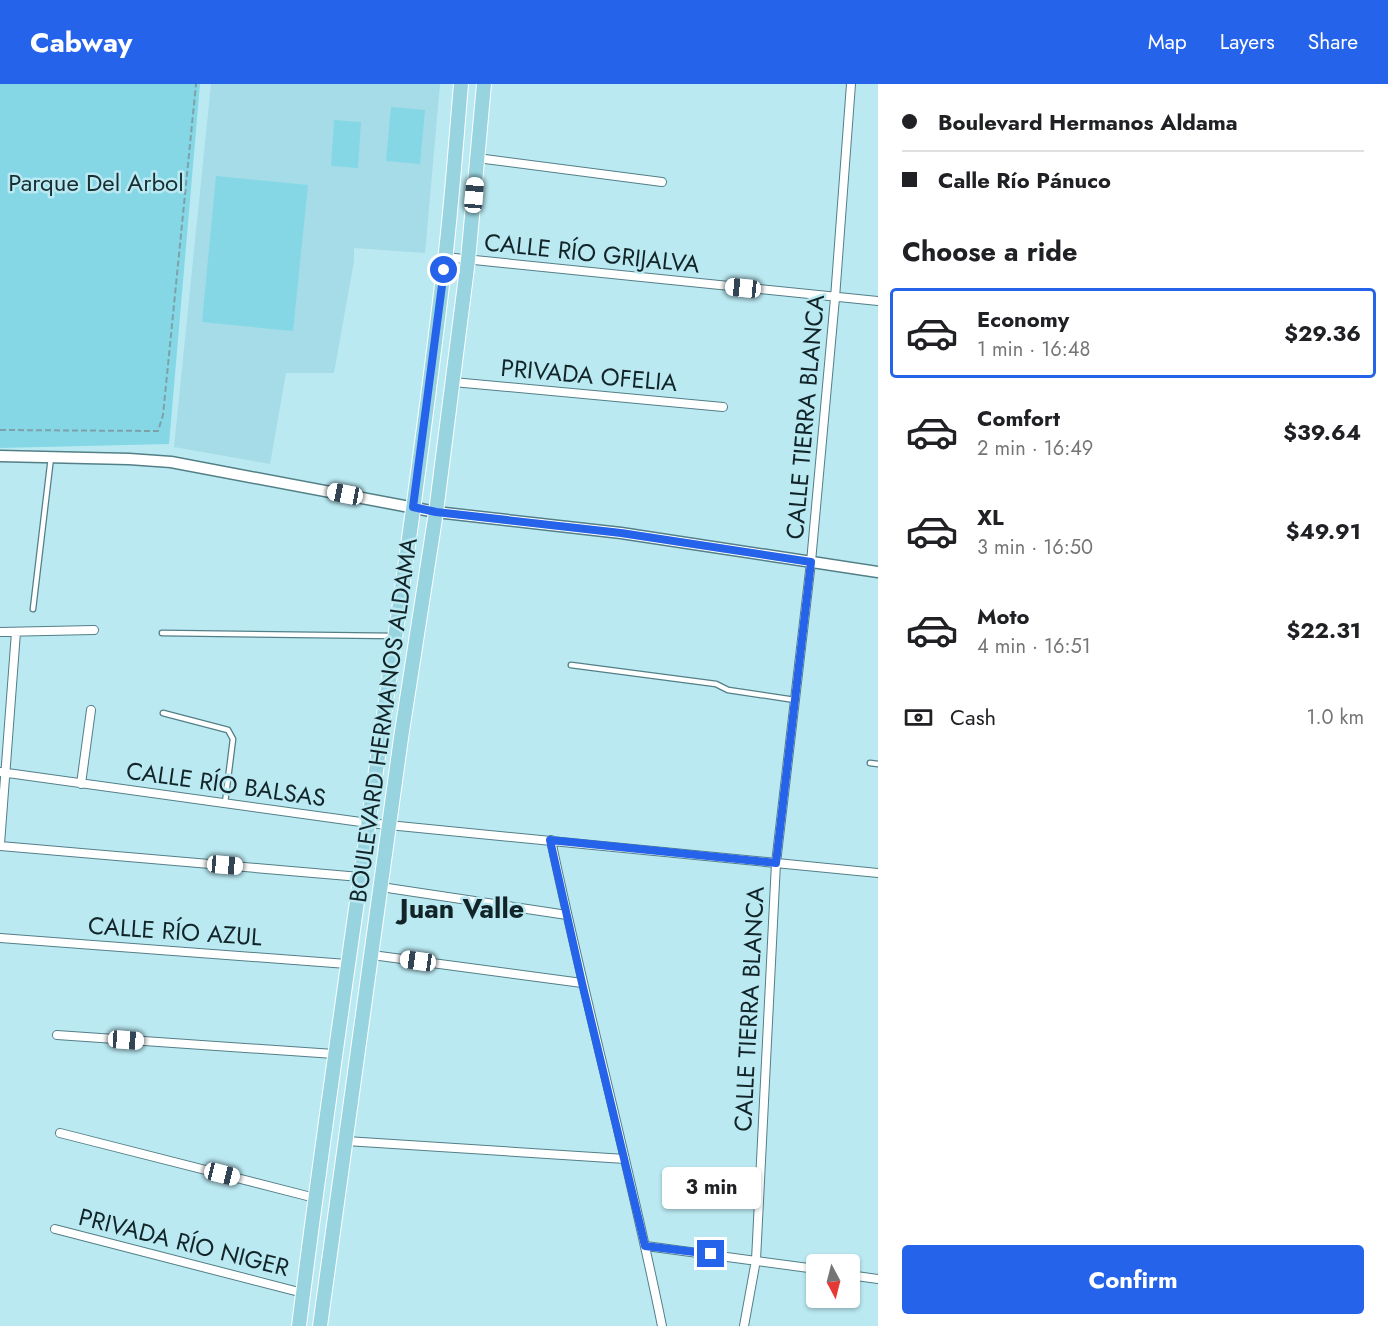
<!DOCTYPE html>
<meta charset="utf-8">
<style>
body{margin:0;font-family:Jost,sans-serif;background:#f6f6f6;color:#202124;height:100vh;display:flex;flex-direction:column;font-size:22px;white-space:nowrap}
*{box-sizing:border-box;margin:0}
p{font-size:20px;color:#757577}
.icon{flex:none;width:33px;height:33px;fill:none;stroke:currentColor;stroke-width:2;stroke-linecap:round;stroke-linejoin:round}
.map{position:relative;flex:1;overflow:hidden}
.details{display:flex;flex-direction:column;background:#fff;width:510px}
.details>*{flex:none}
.hud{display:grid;align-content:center;height:132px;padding:0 24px;background:#fff}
.needle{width:39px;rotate:173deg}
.controls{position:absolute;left:806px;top:1170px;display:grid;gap:12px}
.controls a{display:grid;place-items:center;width:54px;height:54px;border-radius:6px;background:#fff;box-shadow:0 2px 4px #0004;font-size:30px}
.end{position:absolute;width:27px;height:27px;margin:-14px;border:8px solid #2563eb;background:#fff;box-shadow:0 0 0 3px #fff}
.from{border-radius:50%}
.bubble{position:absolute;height:42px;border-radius:6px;background:#fff;box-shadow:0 2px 4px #0004;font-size:20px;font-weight:700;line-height:42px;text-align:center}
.car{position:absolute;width:18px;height:36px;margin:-18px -9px;border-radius:8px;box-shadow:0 0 4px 2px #0007;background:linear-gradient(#fff 24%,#345 0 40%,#fff 0 76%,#345 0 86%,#fff 0)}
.hud b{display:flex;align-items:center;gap:21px;height:57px;font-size:22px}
.hud b+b{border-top:2px solid #e0e0e0}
.hud i{width:15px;height:15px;background:#202124}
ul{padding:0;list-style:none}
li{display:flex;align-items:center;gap:18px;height:90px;margin:0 12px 9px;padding:0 12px;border:3px solid transparent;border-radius:6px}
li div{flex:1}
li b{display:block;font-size:22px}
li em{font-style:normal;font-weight:700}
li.current{border-color:#2563eb}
li>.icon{width:54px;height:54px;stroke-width:1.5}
h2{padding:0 24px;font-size:27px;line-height:72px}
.pay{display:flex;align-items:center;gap:15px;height:66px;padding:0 24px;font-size:22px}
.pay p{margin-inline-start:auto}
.cta{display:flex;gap:12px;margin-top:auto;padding:12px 24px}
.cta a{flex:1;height:69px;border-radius:6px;background:#2563eb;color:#fff;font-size:24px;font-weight:700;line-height:69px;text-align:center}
header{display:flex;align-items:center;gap:36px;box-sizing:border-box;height:84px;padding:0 30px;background:#2563eb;color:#fff}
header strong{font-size:28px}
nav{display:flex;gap:33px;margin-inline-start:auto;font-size:21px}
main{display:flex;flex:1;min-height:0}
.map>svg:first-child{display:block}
</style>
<header>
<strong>Cabway</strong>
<nav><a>Map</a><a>Layers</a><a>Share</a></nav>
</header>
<main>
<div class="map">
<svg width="878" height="1242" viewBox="0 0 878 1242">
<rect width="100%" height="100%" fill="#bae9f2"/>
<!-- built -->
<path fill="#a5dce7" d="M 211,0 L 440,0 L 425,169 L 354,164 L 354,177 L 334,289 L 286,289 L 270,380 L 174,363 Z"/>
<!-- green -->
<path fill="#85d7e6" d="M 0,0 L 200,0 L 169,360 L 0,364 Z
M 391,23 L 425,26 L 420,80 L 386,77 Z
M 334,36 L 361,38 L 358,84 L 331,82 Z
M 216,92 L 308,101 L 293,247 L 202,238 Z"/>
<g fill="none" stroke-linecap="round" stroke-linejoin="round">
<!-- service casing -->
<g stroke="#537f87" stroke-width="7">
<path id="service" d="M 33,525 L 51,373
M 162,549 L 395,552
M 571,581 L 716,600 L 728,606 L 795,616
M 163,629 L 228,646 L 233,655 L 225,719
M 870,679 L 878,680"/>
</g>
<!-- minor casing -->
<g stroke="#537f87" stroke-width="10">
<path id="minor" d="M 477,74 L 662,98
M 445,173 L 878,217
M 453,298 L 723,323
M 0,548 L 94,546
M 0,688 L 368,739 L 878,789
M 81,700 L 91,626
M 551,756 C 585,918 629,1079 662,1242
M 0,760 L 16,548
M 0,762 L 360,793
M 381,803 L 567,831
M 0,854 L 347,880
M 372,871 L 582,899
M 57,951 L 334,970
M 60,1049 L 315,1114
M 346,1057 L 625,1075
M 55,1145 L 303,1209
M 646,1162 L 816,1185
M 849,1191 L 878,1195
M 744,1242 L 756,1176 L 776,779 L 811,478 L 835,214 L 851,0"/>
</g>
<!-- tertiary casing -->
<g stroke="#537f87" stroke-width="13">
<path id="tertiary" d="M 0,372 L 129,375 L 171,378 L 436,428 L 621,449 L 878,488"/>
</g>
<!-- primary casing -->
<g stroke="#fff" stroke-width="16">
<path id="primary" d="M 299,1242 C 343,886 403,532 445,176 C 452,117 456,58 461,0
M 320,1242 L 401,654 L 436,428 L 468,176 L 484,0"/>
</g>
<!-- path -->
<path stroke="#7da1a8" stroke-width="2" stroke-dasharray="6 3" stroke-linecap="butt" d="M 0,346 L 158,347 L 163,331 L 196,0"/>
<!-- service -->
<use href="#service" stroke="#fff" stroke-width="4.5"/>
<!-- minor -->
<use href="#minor" stroke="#fff" stroke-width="8"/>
<!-- tertiary -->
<use href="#tertiary" stroke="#fff" stroke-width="10"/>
<!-- primary -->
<use href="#primary" stroke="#98d4df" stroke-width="14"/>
</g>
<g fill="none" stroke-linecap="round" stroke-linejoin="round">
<!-- route -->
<path stroke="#2563eb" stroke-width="8" d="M 444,186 L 413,423 L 436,428 L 621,449 L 811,478 L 776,779 L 550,756 L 582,899 L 645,1162 L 711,1170"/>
</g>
<g text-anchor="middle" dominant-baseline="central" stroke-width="5" stroke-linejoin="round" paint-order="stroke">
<!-- park labels -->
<g font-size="24" fill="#172f33" stroke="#bae9f2">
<text x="96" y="98">Parque Del Arbol</text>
</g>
<!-- street labels -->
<g font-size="24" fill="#122428" stroke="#bae9f2">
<text transform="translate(592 169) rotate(6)">CALLE RÍO GRIJALVA</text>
<text transform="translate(589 291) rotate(5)">PRIVADA OFELIA</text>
<text transform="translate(805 333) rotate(-85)">CALLE TIERRA BLANCA</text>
<text transform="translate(383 636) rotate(-82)">BOULEVARD HERMANOS ALDAMA</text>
<text transform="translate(226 700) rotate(8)">CALLE RÍO BALSAS</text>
<text transform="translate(175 847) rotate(4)">CALLE RÍO AZUL</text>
<text transform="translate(749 925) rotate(-87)">CALLE TIERRA BLANCA</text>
<text transform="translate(184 1158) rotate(14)">PRIVADA RÍO NIGER</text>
</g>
<!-- quarter labels -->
<g font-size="27" font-weight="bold" fill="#122428" stroke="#bae9f2">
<text x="462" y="824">Juan Valle</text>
</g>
</g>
</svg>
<div class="controls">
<a><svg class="needle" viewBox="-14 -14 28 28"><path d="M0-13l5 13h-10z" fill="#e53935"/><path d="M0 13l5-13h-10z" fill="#757577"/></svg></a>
</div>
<i class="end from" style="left:444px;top:186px"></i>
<i class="end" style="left:711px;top:1170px"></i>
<div class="bubble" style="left:662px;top:1083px;width:99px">3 min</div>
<i class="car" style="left:474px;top:111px;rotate:5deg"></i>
<i class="car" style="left:743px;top:204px;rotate:276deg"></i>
<i class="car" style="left:345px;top:410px;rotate:281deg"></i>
<i class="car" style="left:225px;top:781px;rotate:95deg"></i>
<i class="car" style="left:418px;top:877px;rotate:278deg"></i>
<i class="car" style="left:126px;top:956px;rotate:94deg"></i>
<i class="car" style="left:222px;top:1090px;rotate:104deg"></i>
</div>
<section class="details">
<div class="hud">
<b><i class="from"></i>Boulevard Hermanos Aldama</b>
<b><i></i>Calle Río Pánuco</b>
</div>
<h2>Choose a ride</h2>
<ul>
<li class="current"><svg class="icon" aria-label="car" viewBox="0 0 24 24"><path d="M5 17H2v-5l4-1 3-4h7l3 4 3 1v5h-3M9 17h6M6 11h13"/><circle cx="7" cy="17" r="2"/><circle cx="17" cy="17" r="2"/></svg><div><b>Economy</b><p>1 min · 16:48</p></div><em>$29.36</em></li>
<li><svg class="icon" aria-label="car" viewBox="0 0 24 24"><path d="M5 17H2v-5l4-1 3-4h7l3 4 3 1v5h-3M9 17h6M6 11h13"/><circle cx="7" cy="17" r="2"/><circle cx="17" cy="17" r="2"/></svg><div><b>Comfort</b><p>2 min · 16:49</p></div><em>$39.64</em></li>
<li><svg class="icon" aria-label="car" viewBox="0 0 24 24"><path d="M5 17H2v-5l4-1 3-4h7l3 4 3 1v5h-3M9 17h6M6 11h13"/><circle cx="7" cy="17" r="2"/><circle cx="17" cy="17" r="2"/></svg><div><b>XL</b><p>3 min · 16:50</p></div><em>$49.91</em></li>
<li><svg class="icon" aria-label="car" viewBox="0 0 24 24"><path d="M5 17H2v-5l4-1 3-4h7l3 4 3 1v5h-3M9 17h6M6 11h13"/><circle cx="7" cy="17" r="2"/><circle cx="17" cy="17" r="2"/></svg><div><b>Moto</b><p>4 min · 16:51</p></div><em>$22.31</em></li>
</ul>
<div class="pay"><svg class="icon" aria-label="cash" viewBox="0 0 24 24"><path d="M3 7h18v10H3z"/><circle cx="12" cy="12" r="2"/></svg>Cash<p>1.0 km</p></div>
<div class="cta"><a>Confirm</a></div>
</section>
</main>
